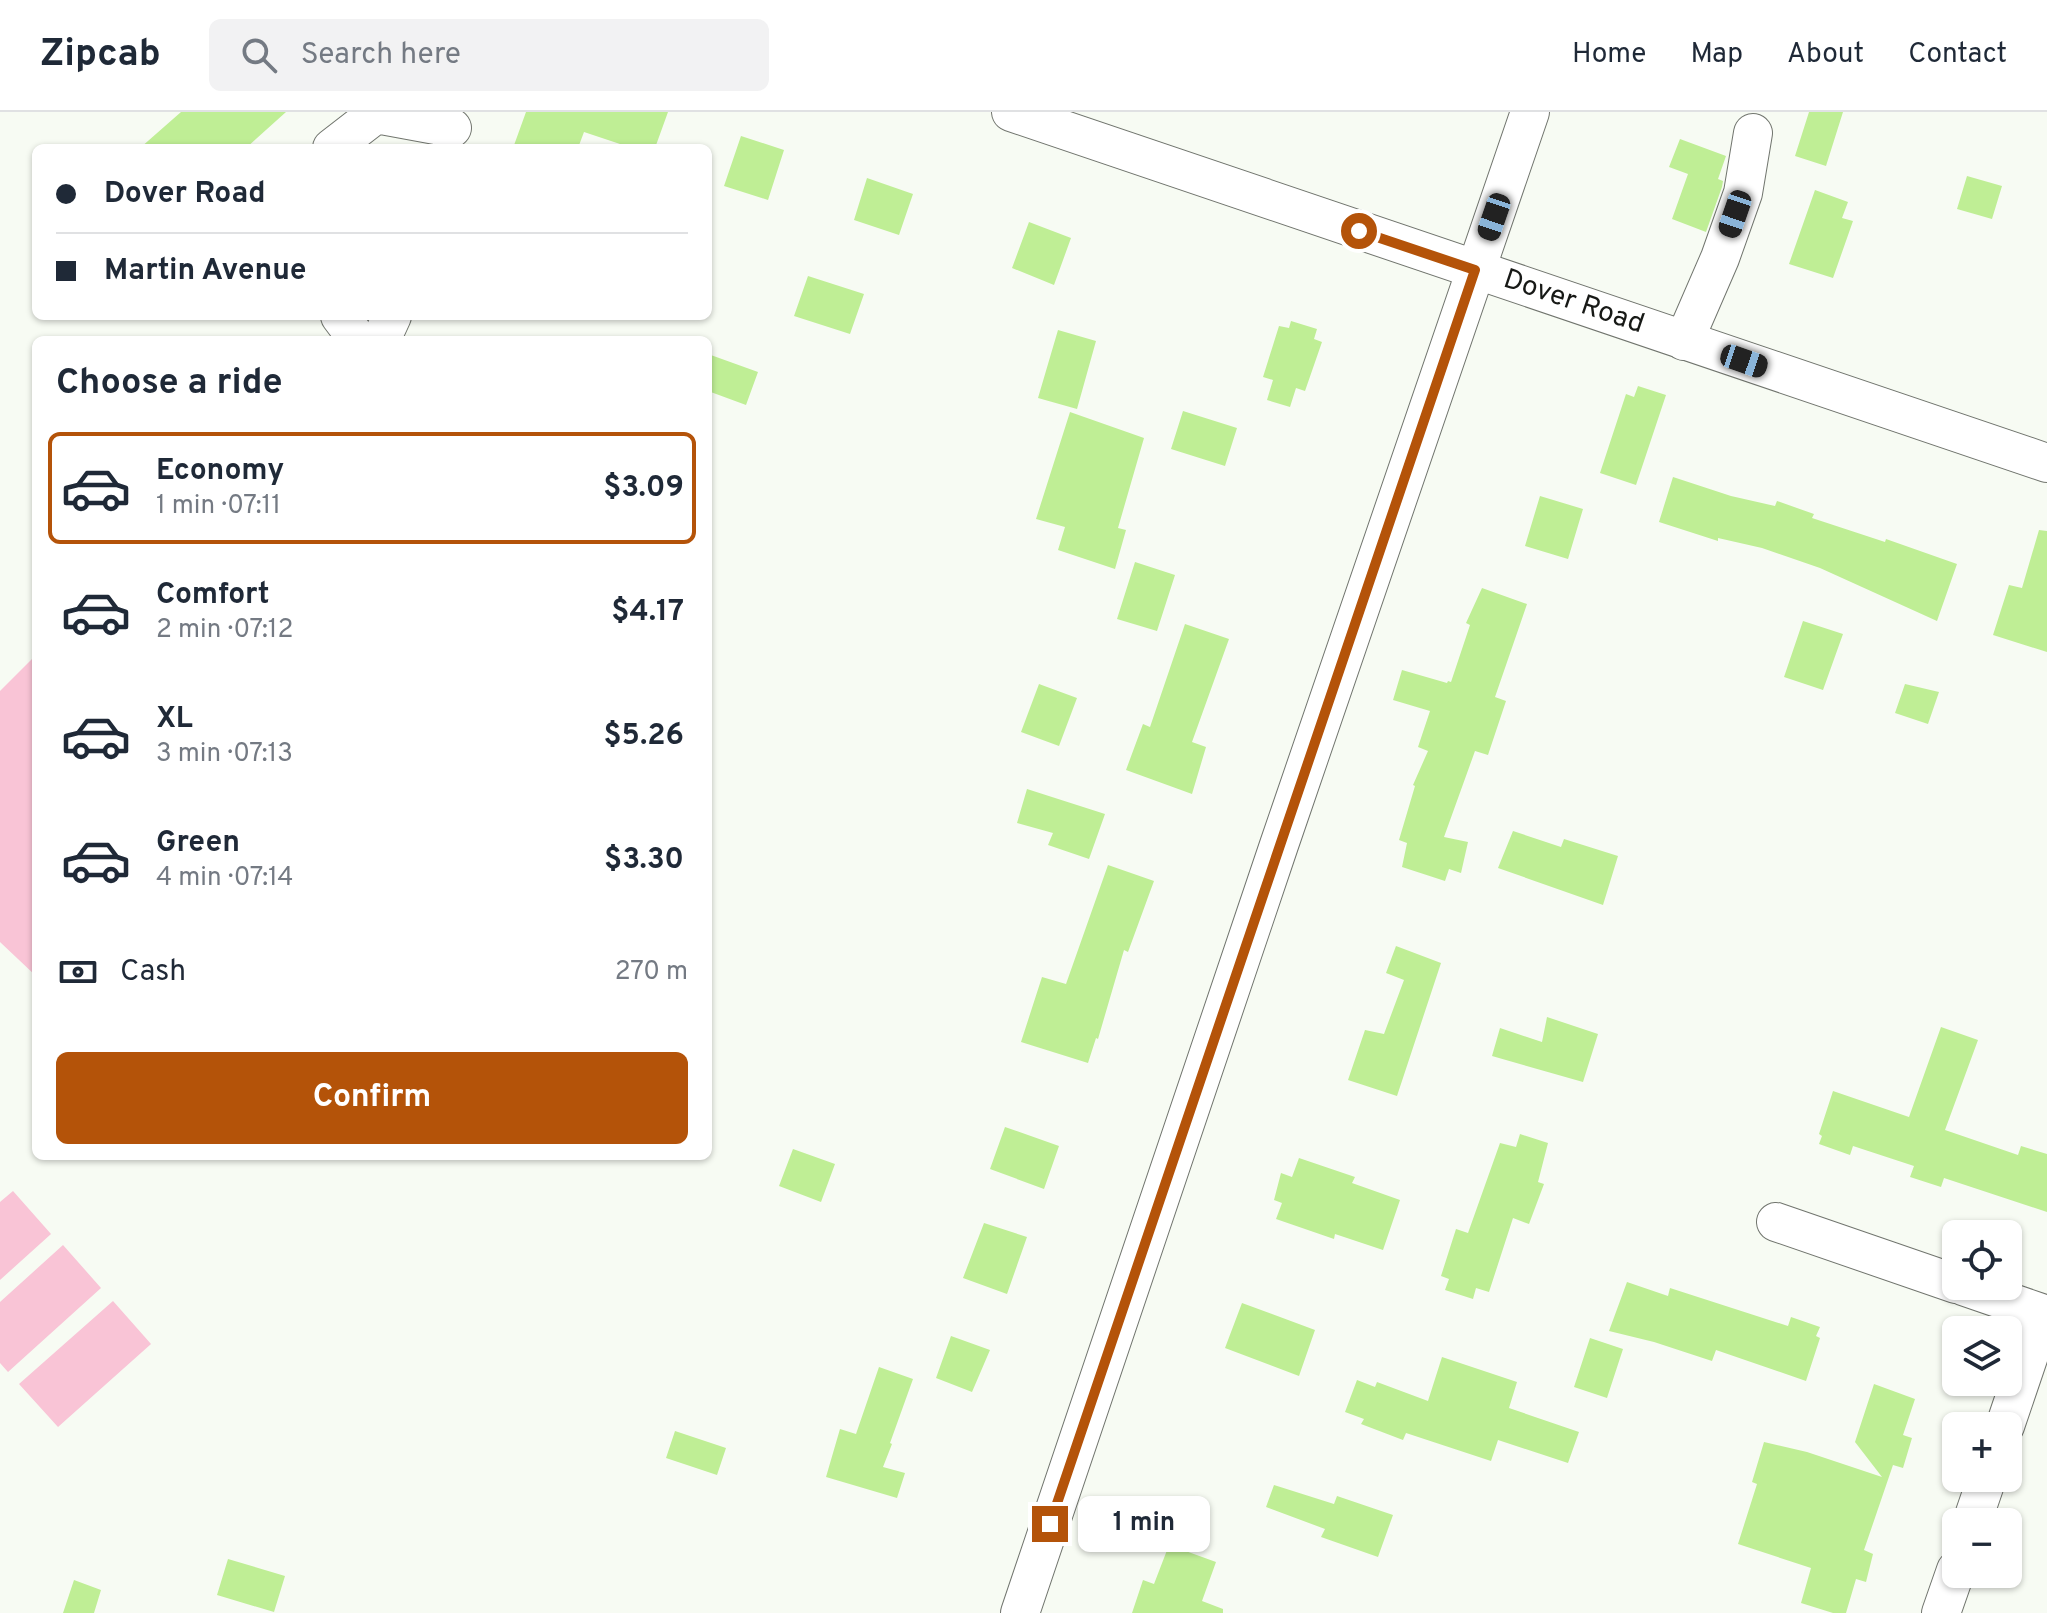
<!DOCTYPE html>
<meta charset="utf-8">
<style>
body{margin:0;font-family:Overpass,sans-serif;background:#f2f2f3;color:#1f2937;height:100vh;display:flex;flex-direction:column;font-size:30px;white-space:nowrap}
*{box-sizing:border-box;margin:0}
p{font-size:26px;color:#747a83}
.icon{flex:none;width:44px;height:44px;fill:none;stroke:currentColor;stroke-width:2;stroke-linecap:round;stroke-linejoin:round}
.map{position:relative;flex:1;overflow:hidden}
.drawer{position:absolute;left:32px;top:224px;width:680px;height:824px;display:flex;flex-direction:column;background:#fff;border-radius:12px;box-shadow:0 2px 6px #0004}
.drawer>*{flex:none}
.top-card{position:absolute;left:32px;top:32px;width:680px;height:176px;border-radius:12px;box-shadow:0 2px 6px #0004;display:grid;align-content:center;height:176px;padding:0 24px;background:#fff}
.fabs{position:absolute;left:1942px;top:1108px;display:grid;gap:16px}
.fabs a{display:grid;place-items:center;width:80px;height:80px;border-radius:12px;background:#fff;box-shadow:0 2px 6px #0004;font-size:40px}
.end{position:absolute;width:36px;height:36px;margin:-18px;border:10px solid #b45309;background:#fff;box-shadow:0 0 0 4px #fff}
.from{border-radius:50%}
.bubble{position:absolute;height:56px;border-radius:12px;background:#fff;box-shadow:0 2px 6px #0004;font-size:26px;font-weight:700;line-height:56px;text-align:center}
.car{position:absolute;width:24px;height:48px;margin:-24px -12px;border-radius:10px;box-shadow:0 0 6px 2px #0007;background:linear-gradient(#222 24%,#8ab4d8 0 40%,#222 0 76%,#8ab4d8 0 86%,#222 0)}
.top-card b{display:flex;align-items:center;gap:28px;height:76px;font-size:30px}
.top-card b+b{border-top:2px solid #e0e1e3}
.top-card i{width:20px;height:20px;background:#1f2937}
ul{padding:0;list-style:none}
li{display:flex;align-items:center;gap:24px;height:112px;margin:0 16px 12px;padding:0 8px;border:4px solid transparent;border-radius:12px}
li div{flex:1}
li b{display:block;font-size:30px}
li em{font-style:normal;font-weight:700}
li.selected{border-color:#b45309}
li>.icon{width:72px;height:72px;stroke-width:1.5}
h2{padding:0 24px;font-size:36px;line-height:96px}
.pay{display:flex;align-items:center;gap:20px;height:88px;padding:0 24px;font-size:30px}
.pay p{margin-inline-start:auto}
.button{display:flex;gap:16px;margin-top:auto;padding:16px 24px}
.button a{flex:1;height:92px;border-radius:12px;background:#b45309;color:#fff;font-size:32px;font-weight:700;line-height:92px;text-align:center}
header{display:flex;align-items:center;gap:48px;box-sizing:border-box;height:112px;padding:0 40px;background:#fff;border-bottom:2px solid #e0e1e3}
header strong{font-size:38px}
nav{display:flex;gap:44px;margin-inline-start:auto;font-size:28px}
.search{width:560px;height:72px;background:#f2f2f3;display:flex;align-items:center;gap:20px;box-sizing:border-box;padding:0 28px;border-radius:12px;color:#747a83;font-size:30px}
.map>svg:first-child{display:block}
</style>
<header>
<strong>Zipcab</strong>
<div class="search"><svg class="icon" aria-label="search" viewBox="0 0 24 24"><circle cx="10" cy="10" r="6"/><path d="M15 15l6 6"/></svg>Search here</div>
<nav><a>Home</a><a>Map</a><a>About</a><a>Contact</a></nav>
</header>
<div class="map">
<svg width="2047" height="1501" viewBox="0 0 2047 1501">
<rect width="100%" height="100%" fill="#f7fbf3"/>
<!-- green -->
<path fill="#f9c4d6" d="M 36,543 L 36,864 L 0,830 L 0,579 Z
M 13,1079 L 51,1122 L 0,1168 L 0,1090 Z
M 63,1133 L 101,1176 L 8,1260 L 0,1251 L 0,1190 Z
M 113,1189 L 151,1232 L 58,1315 L 19,1272 Z"/>
<!-- building -->
<path fill="#bfee95" d="M 181,0 L 286,0 L 246,36 L 140,36 Z
M 526,0 L 668,0 L 655,36 L 632,36 L 584,20 L 578,36 L 513,36 Z
M 1809,0 L 1843,0 L 1826,54 L 1795,44 Z
M 741,24 L 784,38 L 768,88 L 724,74 Z
M 1680,27 L 1726,44 L 1718,67 L 1723,69 L 1722,75 L 1706,120 L 1672,107 L 1688,62 L 1669,55 Z
M 1967,64 L 2002,74 L 1992,107 L 1957,97 Z
M 867,66 L 913,82 L 899,123 L 854,108 Z
M 1815,78 L 1848,90 L 1842,106 L 1853,109 L 1833,166 L 1789,152 Z
M 1029,110 L 1071,126 L 1054,173 L 1012,156 Z
M 808,164 L 864,182 L 850,222 L 794,204 Z
M 1291,209 L 1317,217 L 1314,227 L 1322,230 L 1305,279 L 1296,276 L 1290,295 L 1267,288 L 1273,268 L 1263,265 L 1279,214 L 1289,216 Z
M 1058,218 L 1096,229 L 1077,297 L 1038,286 Z
M 708,242 L 758,260 L 746,293 L 708,279 Z
M 1638,274 L 1666,283 L 1636,373 L 1600,361 L 1626,282 L 1634,285 Z
M 1183,299 L 1237,316 L 1225,354 L 1171,337 Z
M 1070,300 L 1144,326 L 1118,416 L 1126,418 L 1115,457 L 1058,438 L 1065,415 L 1036,407 Z
M 1673,365 L 1731,384 L 1775,394 L 1777,389 L 1814,402 L 1812,406 L 1885,430 L 1886,427 L 1957,452 L 1937,509 L 1820,456 L 1762,436 L 1718,426 L 1718,429 L 1659,410 Z
M 1540,384 L 1583,397 L 1568,447 L 1525,434 Z
M 2039,418 L 2047,419 L 2047,540 L 1993,523 L 2009,473 L 2022,476 Z
M 1135,450 L 1175,463 L 1157,519 L 1117,507 Z
M 1482,476 L 1527,492 L 1495,585 L 1506,589 L 1488,643 L 1475,639 L 1444,725 L 1468,730 L 1461,761 L 1449,757 L 1445,769 L 1402,755 L 1407,731 L 1399,728 L 1415,674 L 1413,673 L 1428,639 L 1418,635 L 1430,599 L 1393,588 L 1402,558 L 1447,571 L 1448,569 L 1451,570 L 1470,513 L 1466,511 Z
M 1803,509 L 1843,522 L 1823,578 L 1784,565 Z
M 1185,512 L 1229,527 L 1192,630 L 1206,635 L 1192,682 L 1126,658 L 1143,612 L 1150,615 Z
M 1039,572 L 1077,586 L 1059,634 L 1021,620 Z
M 1905,572 L 1939,580 L 1928,612 L 1895,601 Z
M 1027,677 L 1105,702 L 1089,747 L 1048,733 L 1053,721 L 1017,711 Z
M 1513,719 L 1561,735 L 1564,727 L 1618,744 L 1603,793 L 1498,756 Z
M 1108,753 L 1154,769 L 1128,840 L 1124,838 L 1098,927 L 1096,926 L 1088,951 L 1021,930 L 1042,865 L 1066,872 Z
M 1396,834 L 1441,851 L 1397,984 L 1348,968 L 1365,918 L 1384,922 L 1404,868 L 1386,861 Z
M 1547,905 L 1598,922 L 1583,970 L 1492,944 L 1500,916 L 1542,930 Z
M 1941,915 L 1978,928 L 1945,1018 L 2018,1043 L 2021,1034 L 2047,1042 L 2047,1100 L 1944,1066 L 1941,1075 L 1910,1065 L 1914,1054 L 1853,1034 L 1850,1043 L 1819,1032 L 1822,1024 L 1819,1022 L 1833,979 L 1909,1005 Z
M 1005,1015 L 1059,1034 L 1044,1077 L 990,1057 Z
M 1520,1022 L 1548,1031 L 1538,1070 L 1544,1072 L 1529,1112 L 1513,1106 L 1489,1180 L 1476,1176 L 1473,1187 L 1445,1178 L 1449,1167 L 1441,1164 L 1456,1117 L 1468,1121 L 1500,1031 L 1516,1035 Z
M 793,1037 L 835,1052 L 821,1090 L 779,1074 Z
M 1299,1046 L 1355,1065 L 1352,1071 L 1400,1088 L 1383,1138 L 1335,1122 L 1334,1127 L 1276,1107 L 1282,1091 L 1274,1088 L 1281,1061 L 1292,1065 Z
M 984,1111 L 1027,1125 L 1007,1182 L 963,1166 Z
M 1627,1170 L 1668,1184 L 1670,1176 L 1788,1214 L 1791,1205 L 1820,1215 L 1816,1224 L 1820,1226 L 1806,1269 L 1716,1238 L 1712,1249 L 1654,1230 L 1609,1219 Z
M 1242,1191 L 1315,1218 L 1299,1264 L 1225,1236 Z
M 951,1224 L 990,1238 L 972,1280 L 936,1266 Z
M 1590,1226 L 1623,1237 L 1607,1286 L 1574,1275 Z
M 1442,1245 L 1517,1270 L 1509,1296 L 1579,1320 L 1568,1351 L 1498,1328 L 1491,1349 L 1406,1321 L 1403,1328 L 1361,1312 L 1364,1307 L 1345,1300 L 1357,1268 L 1375,1275 L 1377,1270 L 1428,1289 Z
M 879,1255 L 913,1267 L 890,1331 L 892,1332 L 883,1355 L 905,1361 L 897,1386 L 826,1365 L 840,1317 L 856,1322 Z
M 1874,1272 L 1915,1287 L 1903,1323 L 1912,1326 L 1903,1356 L 1893,1353 L 1864,1438 L 1873,1442 L 1866,1470 L 1856,1467 L 1846,1501 L 1833,1501 L 1801,1491 L 1811,1456 L 1738,1432 L 1757,1372 L 1752,1370 L 1764,1330 L 1807,1340 L 1882,1365 L 1855,1330 Z
M 675,1319 L 726,1336 L 717,1363 L 666,1346 Z
M 1274,1373 L 1334,1392 L 1337,1384 L 1393,1403 L 1378,1445 L 1321,1425 L 1325,1417 L 1266,1395 Z
M 1169,1433 L 1216,1450 L 1202,1489 L 1223,1497 L 1223,1501 L 1132,1501 L 1143,1468 L 1154,1472 Z
M 228,1447 L 285,1464 L 274,1500 L 217,1483 Z
M 74,1468 L 101,1478 L 94,1501 L 63,1501 Z"/>
<g fill="none" stroke-linecap="round" stroke-linejoin="round">
<!-- minor casing -->
<g stroke="#71756e" stroke-width="40">
<g id="minor">
<path id="s1" d="M 1011,0 L 2047,351"/>
<path d="M 332,36 L 376,2 L 452,16"/>
<path d="M 340,204 L 358,228"/>
<path d="M 381,228 L 392,204"/>
<path d="M 1684,229 L 1720,146 L 1743,81 L 1753,21"/>
<path d="M 1776,1110 L 1956,1172"/>
<path d="M 1963,1174 L 2047,1203"/>
<path d="M 2005,1314 L 2043,1202"/>
<path d="M 1972,1410 L 1987,1366"/>
<path d="M 1020,1501 L 1279,733 L 1530,0"/>
<path d="M 1941,1501 L 1956,1458"/>
</g>
</g>
<!-- minor -->
<use href="#minor" stroke="#fff" stroke-width="38"/>
</g>
<g fill="none" stroke-linecap="round" stroke-linejoin="round">
<!-- route -->
<path stroke="#b45309" stroke-width="10" d="M 1050,1412 L 1475,158 L 1359,119"/>
</g>
<g text-anchor="middle" dominant-baseline="central" stroke-width="6" stroke-linejoin="round" paint-order="stroke">
<!-- street labels -->
<g font-size="28" fill="#171916" stroke="#fff">
<text stroke="none"><textPath href="#s1" startOffset="594">Dover Road</textPath></text>
</g>
</g>
</svg>
<div class="fabs">
<a><svg class="icon" aria-label="locate" viewBox="0 0 24 24"><circle cx="12" cy="12" r="6"/><path d="M12 2v4M12 18v4M2 12h4M18 12h4"/></svg></a>
<a><svg class="icon" aria-label="layers" viewBox="0 0 24 24"><path d="M12 4l9 5-9 5-9-5zM3 14l9 5 9-5"/></svg></a>
<a>+</a>
<a>−</a>
</div>
<i class="end from" style="left:1359px;top:119px"></i>
<i class="end" style="left:1050px;top:1412px"></i>
<div class="bubble" style="left:1078px;top:1384px;width:132px">1 min</div>
<i class="car" style="left:1735px;top:102px;rotate:199deg"></i>
<i class="car" style="left:1494px;top:105px;rotate:199deg"></i>
<i class="car" style="left:1744px;top:249px;rotate:109deg"></i>
<div class="top-card">
<b><i class="from"></i>Dover Road</b>
<b><i></i>Martin Avenue</b>
</div>
<section class="drawer">
<h2>Choose a ride</h2>
<ul>
<li class="selected"><svg class="icon" aria-label="car" viewBox="0 0 24 24"><path d="M5 17H2v-5l4-1 3-4h7l3 4 3 1v5h-3M9 17h6M6 11h13"/><circle cx="7" cy="17" r="2"/><circle cx="17" cy="17" r="2"/></svg><div><b>Economy</b><p>1 min · 07:11</p></div><em>$3.09</em></li>
<li><svg class="icon" aria-label="car" viewBox="0 0 24 24"><path d="M5 17H2v-5l4-1 3-4h7l3 4 3 1v5h-3M9 17h6M6 11h13"/><circle cx="7" cy="17" r="2"/><circle cx="17" cy="17" r="2"/></svg><div><b>Comfort</b><p>2 min · 07:12</p></div><em>$4.17</em></li>
<li><svg class="icon" aria-label="car" viewBox="0 0 24 24"><path d="M5 17H2v-5l4-1 3-4h7l3 4 3 1v5h-3M9 17h6M6 11h13"/><circle cx="7" cy="17" r="2"/><circle cx="17" cy="17" r="2"/></svg><div><b>XL</b><p>3 min · 07:13</p></div><em>$5.26</em></li>
<li><svg class="icon" aria-label="car" viewBox="0 0 24 24"><path d="M5 17H2v-5l4-1 3-4h7l3 4 3 1v5h-3M9 17h6M6 11h13"/><circle cx="7" cy="17" r="2"/><circle cx="17" cy="17" r="2"/></svg><div><b>Green</b><p>4 min · 07:14</p></div><em>$3.30</em></li>
</ul>
<div class="pay"><svg class="icon" aria-label="cash" viewBox="0 0 24 24"><path d="M3 7h18v10H3z"/><circle cx="12" cy="12" r="2"/></svg>Cash<p>270 m</p></div>
<div class="button"><a>Confirm</a></div>
</section>
</div>
